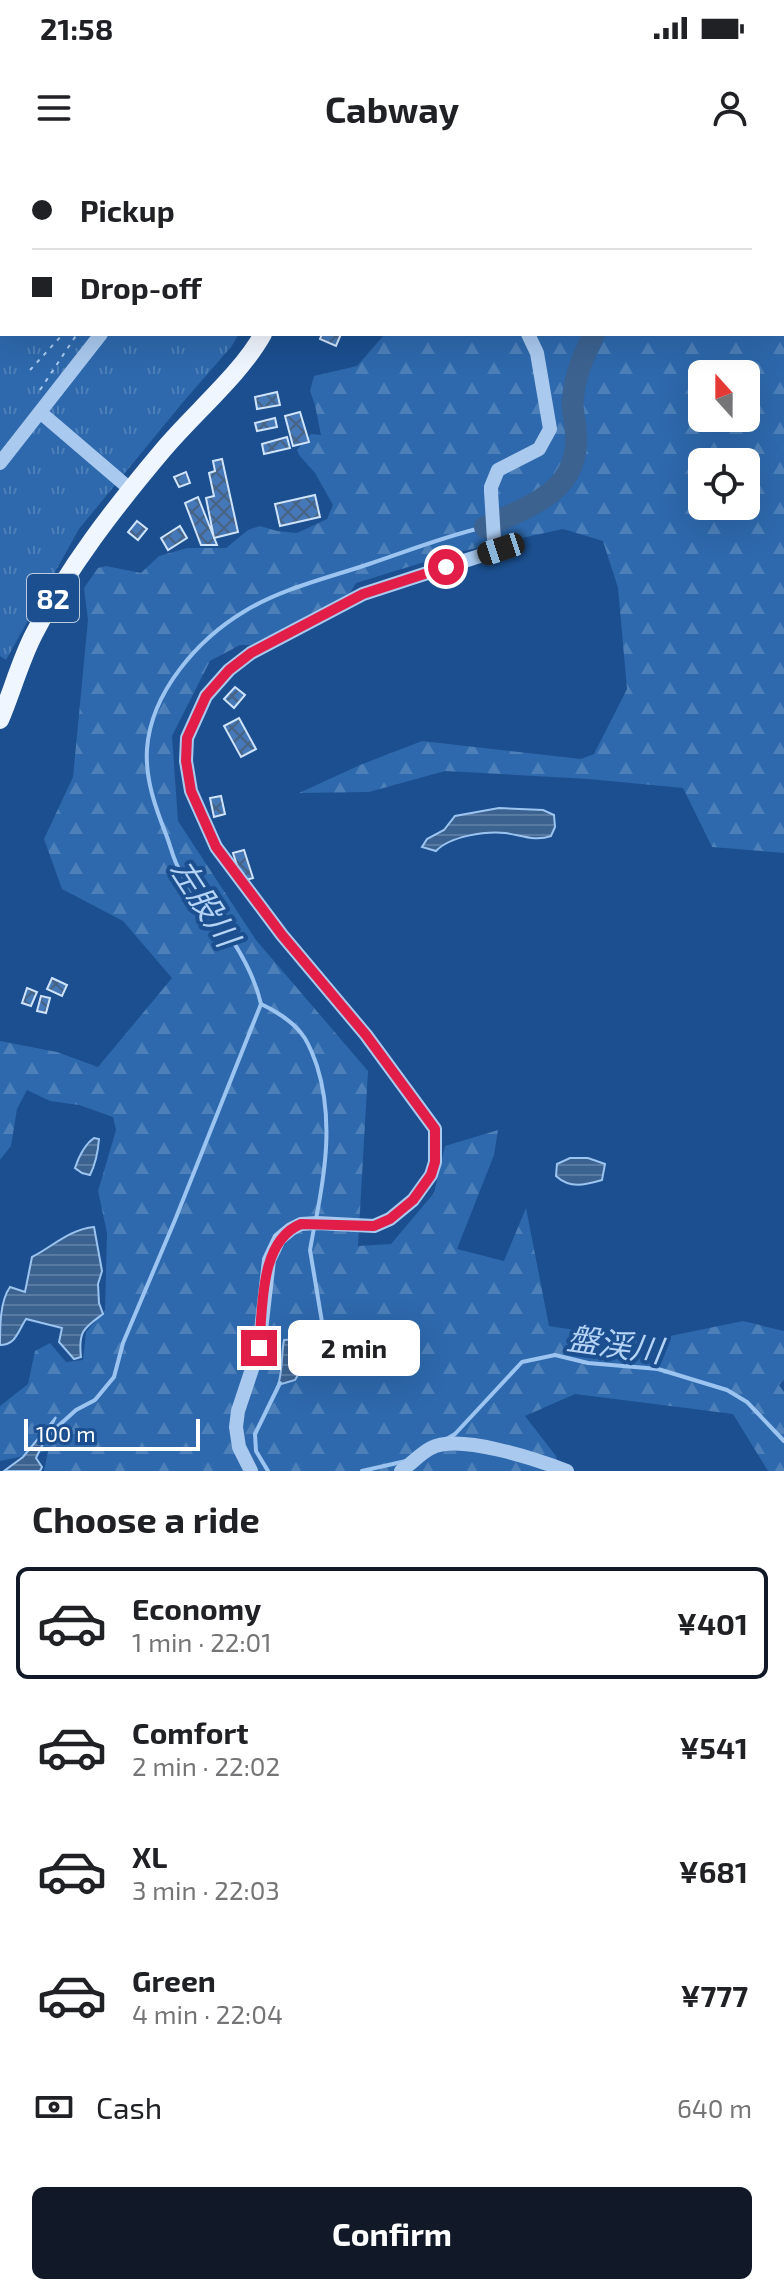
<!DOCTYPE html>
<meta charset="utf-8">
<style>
body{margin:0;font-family:"Exo 2","Noto Sans JP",sans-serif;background:#f6f6f6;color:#202124;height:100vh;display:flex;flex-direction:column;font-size:30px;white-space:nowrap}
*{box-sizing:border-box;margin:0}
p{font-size:26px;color:#757577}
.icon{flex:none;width:44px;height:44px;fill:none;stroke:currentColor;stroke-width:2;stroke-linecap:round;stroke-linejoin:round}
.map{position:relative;height:1311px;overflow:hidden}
.drawer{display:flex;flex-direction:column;background:#fff;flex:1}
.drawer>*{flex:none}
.banner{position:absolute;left:0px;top:0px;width:784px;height:176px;box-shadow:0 8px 32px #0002;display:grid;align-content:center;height:176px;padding:0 32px;background:#fff}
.needle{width:52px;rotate:339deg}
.tools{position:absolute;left:688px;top:200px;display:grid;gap:16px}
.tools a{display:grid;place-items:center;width:72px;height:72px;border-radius:12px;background:#fff;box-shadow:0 8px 32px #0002;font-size:40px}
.scale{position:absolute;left:24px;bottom:20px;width:176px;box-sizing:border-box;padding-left:8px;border:4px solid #fff;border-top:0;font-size:22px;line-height:28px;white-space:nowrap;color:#fff;-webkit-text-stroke:6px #1b4f8f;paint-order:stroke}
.end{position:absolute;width:36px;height:36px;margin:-18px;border:10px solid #e11d48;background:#fff;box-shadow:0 0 0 4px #fff}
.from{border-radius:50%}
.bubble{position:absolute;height:56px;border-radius:12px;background:#fff;box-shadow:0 8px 32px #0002;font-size:26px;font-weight:700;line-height:56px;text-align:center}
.car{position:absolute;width:24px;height:48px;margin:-24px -12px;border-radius:10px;box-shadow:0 0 6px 2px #0007;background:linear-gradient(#222 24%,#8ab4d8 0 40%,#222 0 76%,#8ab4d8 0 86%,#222 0)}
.banner b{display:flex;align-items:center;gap:28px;height:76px;font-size:30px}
.banner b+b{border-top:2px solid #e0e0e0}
.banner i{width:20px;height:20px;background:#202124}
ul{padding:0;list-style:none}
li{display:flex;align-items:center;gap:24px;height:112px;margin:0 16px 12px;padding:0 16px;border:4px solid transparent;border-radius:12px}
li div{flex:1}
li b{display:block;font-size:30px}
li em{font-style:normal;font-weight:700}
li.selected{border-color:#111827}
li>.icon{width:72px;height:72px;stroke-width:1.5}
h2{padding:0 32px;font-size:36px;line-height:96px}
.pay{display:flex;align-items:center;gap:20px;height:88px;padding:0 32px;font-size:30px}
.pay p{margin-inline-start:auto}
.action{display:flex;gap:16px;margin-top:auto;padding:16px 32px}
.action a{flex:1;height:92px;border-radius:12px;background:#111827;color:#fff;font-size:32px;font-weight:700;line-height:92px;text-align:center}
.status{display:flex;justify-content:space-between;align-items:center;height:56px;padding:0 40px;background:#fff;direction:ltr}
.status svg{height:22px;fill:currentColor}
header{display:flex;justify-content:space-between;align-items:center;height:104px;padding:0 32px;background:#fff;font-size:36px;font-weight:700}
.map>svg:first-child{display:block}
</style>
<div class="status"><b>21:58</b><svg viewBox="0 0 49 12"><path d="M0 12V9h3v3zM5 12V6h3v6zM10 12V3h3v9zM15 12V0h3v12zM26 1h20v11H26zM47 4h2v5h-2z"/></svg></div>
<header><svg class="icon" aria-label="menu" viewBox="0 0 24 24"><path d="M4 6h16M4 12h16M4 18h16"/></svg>Cabway<svg class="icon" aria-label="person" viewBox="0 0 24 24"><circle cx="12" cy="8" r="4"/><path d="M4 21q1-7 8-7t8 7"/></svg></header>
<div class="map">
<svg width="784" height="1311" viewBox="0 0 784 1311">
<defs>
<pattern id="forest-firs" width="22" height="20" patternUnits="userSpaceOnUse" patternTransform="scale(2)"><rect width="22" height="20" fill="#2e69ad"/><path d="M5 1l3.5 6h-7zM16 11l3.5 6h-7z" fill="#4d80b9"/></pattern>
<pattern id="park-tufts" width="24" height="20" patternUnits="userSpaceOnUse" patternTransform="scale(2)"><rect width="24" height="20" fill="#2e69ad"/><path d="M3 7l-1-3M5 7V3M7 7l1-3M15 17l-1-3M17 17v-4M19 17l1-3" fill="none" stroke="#4d80b9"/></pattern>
<pattern id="water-rules" width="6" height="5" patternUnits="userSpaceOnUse" patternTransform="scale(2)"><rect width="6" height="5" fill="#3c6290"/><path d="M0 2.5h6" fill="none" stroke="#597aa1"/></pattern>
<pattern id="building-cross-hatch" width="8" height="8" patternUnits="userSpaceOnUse" patternTransform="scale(2)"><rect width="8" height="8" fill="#4478b7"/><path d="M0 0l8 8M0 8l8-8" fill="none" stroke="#486282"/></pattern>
</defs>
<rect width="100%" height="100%" fill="#1b4f8f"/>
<!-- forest -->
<path fill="url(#forest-firs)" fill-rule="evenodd" d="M 508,0 L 784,0 L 784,693 L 712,687 L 683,628 L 589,619 L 445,611 L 369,632 L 299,633 L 360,605 L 422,581 L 581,599 L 594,594 L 627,529 L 618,428 L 603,381 L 563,369 L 454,393 L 356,423 L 350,433 L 251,485 L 240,485 L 210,501 L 172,576 L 178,661 L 256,780 L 368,911 L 358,1086 L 391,1084 L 434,1033 L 445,986 L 498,970 L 494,995 L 457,1089 L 504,1101 L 526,1048 L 549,1166 L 646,1181 L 743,1161 L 784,1171 L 784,1220 L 779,1225 L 784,1232 L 784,1311 L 768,1311 L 733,1254 L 575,1234 L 525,1256 L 556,1296 L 560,1311 L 44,1311 L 48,1291 L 0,1301 L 0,1246 L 28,1224 L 35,1191 L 50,1183 L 66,1202 L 83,1200 L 86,1172 L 105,1150 L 107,1073 L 98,1031 L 116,970 L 113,957 L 79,945 L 50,941 L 27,930 L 17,949 L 11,986 L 0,1000 L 0,881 L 57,892 L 98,907 L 172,818 L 123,761 L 62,729 L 44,679 L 73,617 L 88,460 L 84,428 L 98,408 L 106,406 L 141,413 L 159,396 L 187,388 L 226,388 L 248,370 L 260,366 L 277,371 L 297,373 L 327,359 L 333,345 L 315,313 L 299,295 L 297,290 L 311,274 L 321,275 L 315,245 L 310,231 L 314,216 L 357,206 L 385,174 L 782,174 L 782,2 L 509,2 ZM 702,214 L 746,214 L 746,258 L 702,258 ZM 702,302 L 746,302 L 746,346 L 702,346 Z"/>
<!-- park -->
<path fill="url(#park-tufts)" d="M 0,0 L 240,0 L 240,2 L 2,2 L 2,174 L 239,174 L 231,187 L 184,241 L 79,369 L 6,500 L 0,496 Z"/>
<!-- water -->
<path fill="url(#water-rules)" stroke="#9cc4f0" stroke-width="2" d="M 499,648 L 543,650 L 554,655 L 555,667 L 551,676 C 535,682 521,675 505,673 C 486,671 450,676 436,691 L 422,687 L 427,679 L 444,670 L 455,656 Z
M 94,978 L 99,979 C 98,992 96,1003 90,1015 L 82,1013 L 75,1008 C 79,996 84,985 94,978 Z
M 570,998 L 588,998 L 605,1004 L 602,1020 C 585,1025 570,1029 556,1016 L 557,1004 Z
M 94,1067 L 102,1111 L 98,1124 L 99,1143 L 103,1154 C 84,1168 78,1171 81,1197 L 74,1199 L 59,1182 L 62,1168 L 26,1159 C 18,1171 16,1185 0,1185 C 0,1166 0,1141 10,1127 L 25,1132 L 32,1097 C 52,1087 70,1069 94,1067 Z
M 300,1179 L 345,1182 L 314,1201 L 305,1203 L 295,1220 L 278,1225 C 283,1210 281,1196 284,1180 Z
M 56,1257 L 36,1298 L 42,1307 L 40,1311 L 4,1311 L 23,1297 Z"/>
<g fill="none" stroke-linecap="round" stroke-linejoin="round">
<!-- stream -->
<path stroke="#9cc4f0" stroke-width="4" d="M 261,844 C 274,850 292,861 301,873 C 309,882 313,895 317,906 C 333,957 326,1008 316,1059
M 314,1068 L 310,1090 L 325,1180 L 321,1184
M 45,1278 L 76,1250 L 95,1240 L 114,1217 L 123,1183 L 175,1060 L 261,844 C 253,809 232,777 210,749 C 201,736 187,725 180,711 C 174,701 171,688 167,677 C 156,649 145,620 147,589 C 151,532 198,479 245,451 C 283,428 328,418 369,404 C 408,391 445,376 485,367
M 445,1280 L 455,1274 L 522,1202 L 555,1195 L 588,1203 L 658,1209 L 727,1230 L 747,1242 L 784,1281
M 268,1311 L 256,1291 L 255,1274 L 280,1223
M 362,1311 L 406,1301"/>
<!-- river -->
<path stroke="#3c6290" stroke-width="22" d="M 633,2 L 633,0
M 485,367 C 503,358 523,351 540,340 C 565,325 578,304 576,274 C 576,262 571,250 573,238 C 575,214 584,195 594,174"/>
</g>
<!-- building -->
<path fill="url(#building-cross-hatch)" stroke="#cfe3fa" stroke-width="2" d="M 322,174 L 341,174 L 336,186 L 320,179 Z
M 277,232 L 280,245 L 257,249 L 255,237 Z
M 300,252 L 309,282 L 293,286 L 285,256 Z
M 275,258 L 277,267 L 257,271 L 255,263 Z
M 287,277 L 290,288 L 264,294 L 262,284 Z
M 222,299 L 238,372 L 214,378 L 206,338 L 214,336 L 209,313 L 215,311 L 213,301 Z
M 186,312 L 190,323 L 179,327 L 174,317 Z
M 315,335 L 320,357 L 280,366 L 275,344 Z
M 198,337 L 217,385 L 201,385 L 185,343 Z
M 137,361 L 147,369 L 138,380 L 128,372 Z
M 180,366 L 187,378 L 168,390 L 161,378 Z
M 235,527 L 245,535 L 234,548 L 224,539 Z
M 239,558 L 256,589 L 241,597 L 224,566 Z
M 221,636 L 225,654 L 214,657 L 210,638 Z
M 244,690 L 253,718 L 242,721 L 233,693 Z
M 52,818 L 67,825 L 62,836 L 47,829 Z
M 27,828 L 37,832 L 31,846 L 22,843 Z
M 41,836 L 50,838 L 46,853 L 37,851 Z"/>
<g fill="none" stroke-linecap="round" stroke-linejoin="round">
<!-- path -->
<path stroke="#a9c9ee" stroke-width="2" stroke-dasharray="4 6" stroke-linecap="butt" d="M 103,0 L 103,2
M 145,2 L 145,0
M 0,25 L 2,24
M 0,70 L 2,70
M 0,97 L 2,97
M 30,210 L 63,174
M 40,230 L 77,174"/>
<!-- minor -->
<path stroke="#a9c9ee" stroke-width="14" d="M 421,2 L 421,0
M 477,2 L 477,0
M 521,2 L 521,0
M 40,252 L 130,329
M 0,303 L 101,174
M 491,331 L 491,327 L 498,310 L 539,289 L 550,269 L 537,193 L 528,174
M 251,1311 L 239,1287 L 236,1267 L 238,1251 L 259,1188 L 269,1100 L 279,1079 L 291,1069 L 301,1064 L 317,1063 L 374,1066 L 390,1059 L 413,1040 L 431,1015 L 435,1002 L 435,969 L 366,875 L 282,775 L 216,687 L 191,631 L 186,601 L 187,578 L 206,536 L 229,510 L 251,493 L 363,434 L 501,389
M 401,1311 C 411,1304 421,1293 431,1288 C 459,1273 538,1300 567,1311"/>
<!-- major -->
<path stroke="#f0f6ff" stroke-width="18" d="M 348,2 L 349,0
M 0,560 C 12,532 20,501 34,474 C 68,407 115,347 163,290 C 193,254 241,214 263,174"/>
<!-- minor-bridge -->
<path stroke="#a9c9ee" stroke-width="14" d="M 491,331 L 495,396"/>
</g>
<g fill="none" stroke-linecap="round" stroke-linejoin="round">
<!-- route -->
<path stroke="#e11d48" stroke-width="10" d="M 259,1188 C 263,1148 259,1081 301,1064 L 374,1066 L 390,1059 L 413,1040 L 431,1015 L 435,1002 L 435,969 L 366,875 L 282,775 L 216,687 L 191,631 L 186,601 L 187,578 L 206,536 L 229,510 L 251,493 L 363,434 L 446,407"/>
</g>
<g text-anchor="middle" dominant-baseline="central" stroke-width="8" stroke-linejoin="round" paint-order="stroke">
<!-- shield labels -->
<rect fill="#1b4f8f" stroke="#bbcadd" stroke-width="2" x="27" y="414" width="52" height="48" rx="6"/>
<g font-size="28" font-weight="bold" fill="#fff">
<text x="53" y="438">82</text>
</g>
<!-- water labels -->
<g font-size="32" font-style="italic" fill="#b5d3f5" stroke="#1b4f8f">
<text transform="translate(206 742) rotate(57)">左股川</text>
<text transform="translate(615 1183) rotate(8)">盤渓川</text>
</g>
</g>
</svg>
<div class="tools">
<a><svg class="needle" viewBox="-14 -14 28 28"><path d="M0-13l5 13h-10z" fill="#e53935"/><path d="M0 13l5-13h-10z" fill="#757577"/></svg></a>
<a><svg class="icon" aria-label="locate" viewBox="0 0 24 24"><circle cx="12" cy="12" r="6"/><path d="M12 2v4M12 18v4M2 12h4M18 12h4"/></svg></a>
</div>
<div class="scale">100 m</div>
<i class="end from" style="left:446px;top:407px"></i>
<i class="end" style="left:259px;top:1188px"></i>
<div class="bubble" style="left:288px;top:1160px;width:132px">2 min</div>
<i class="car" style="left:501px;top:389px;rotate:252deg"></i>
<div class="banner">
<b><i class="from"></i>Pickup</b>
<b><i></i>Drop-off</b>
</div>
</div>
<section class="drawer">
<h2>Choose a ride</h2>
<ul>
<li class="selected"><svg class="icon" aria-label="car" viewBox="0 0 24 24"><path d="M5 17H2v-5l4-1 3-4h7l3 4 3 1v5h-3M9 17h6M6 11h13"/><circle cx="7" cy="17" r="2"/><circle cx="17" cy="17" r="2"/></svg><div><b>Economy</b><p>1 min · 22:01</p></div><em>¥401</em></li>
<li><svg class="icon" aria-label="car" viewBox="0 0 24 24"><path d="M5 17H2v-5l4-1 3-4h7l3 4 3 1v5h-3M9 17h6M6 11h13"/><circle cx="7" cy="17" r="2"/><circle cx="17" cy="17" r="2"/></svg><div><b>Comfort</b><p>2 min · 22:02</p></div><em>¥541</em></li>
<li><svg class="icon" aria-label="car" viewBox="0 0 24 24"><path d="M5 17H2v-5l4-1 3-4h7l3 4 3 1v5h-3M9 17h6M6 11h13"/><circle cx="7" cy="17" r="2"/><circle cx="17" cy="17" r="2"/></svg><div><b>XL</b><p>3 min · 22:03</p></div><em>¥681</em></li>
<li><svg class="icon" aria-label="car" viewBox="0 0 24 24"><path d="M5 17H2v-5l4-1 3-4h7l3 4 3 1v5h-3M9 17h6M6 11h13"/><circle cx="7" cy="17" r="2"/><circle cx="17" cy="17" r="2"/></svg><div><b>Green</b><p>4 min · 22:04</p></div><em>¥777</em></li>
</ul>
<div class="pay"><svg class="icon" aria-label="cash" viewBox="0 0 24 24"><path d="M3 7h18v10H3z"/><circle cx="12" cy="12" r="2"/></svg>Cash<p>640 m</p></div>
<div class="action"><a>Confirm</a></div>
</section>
